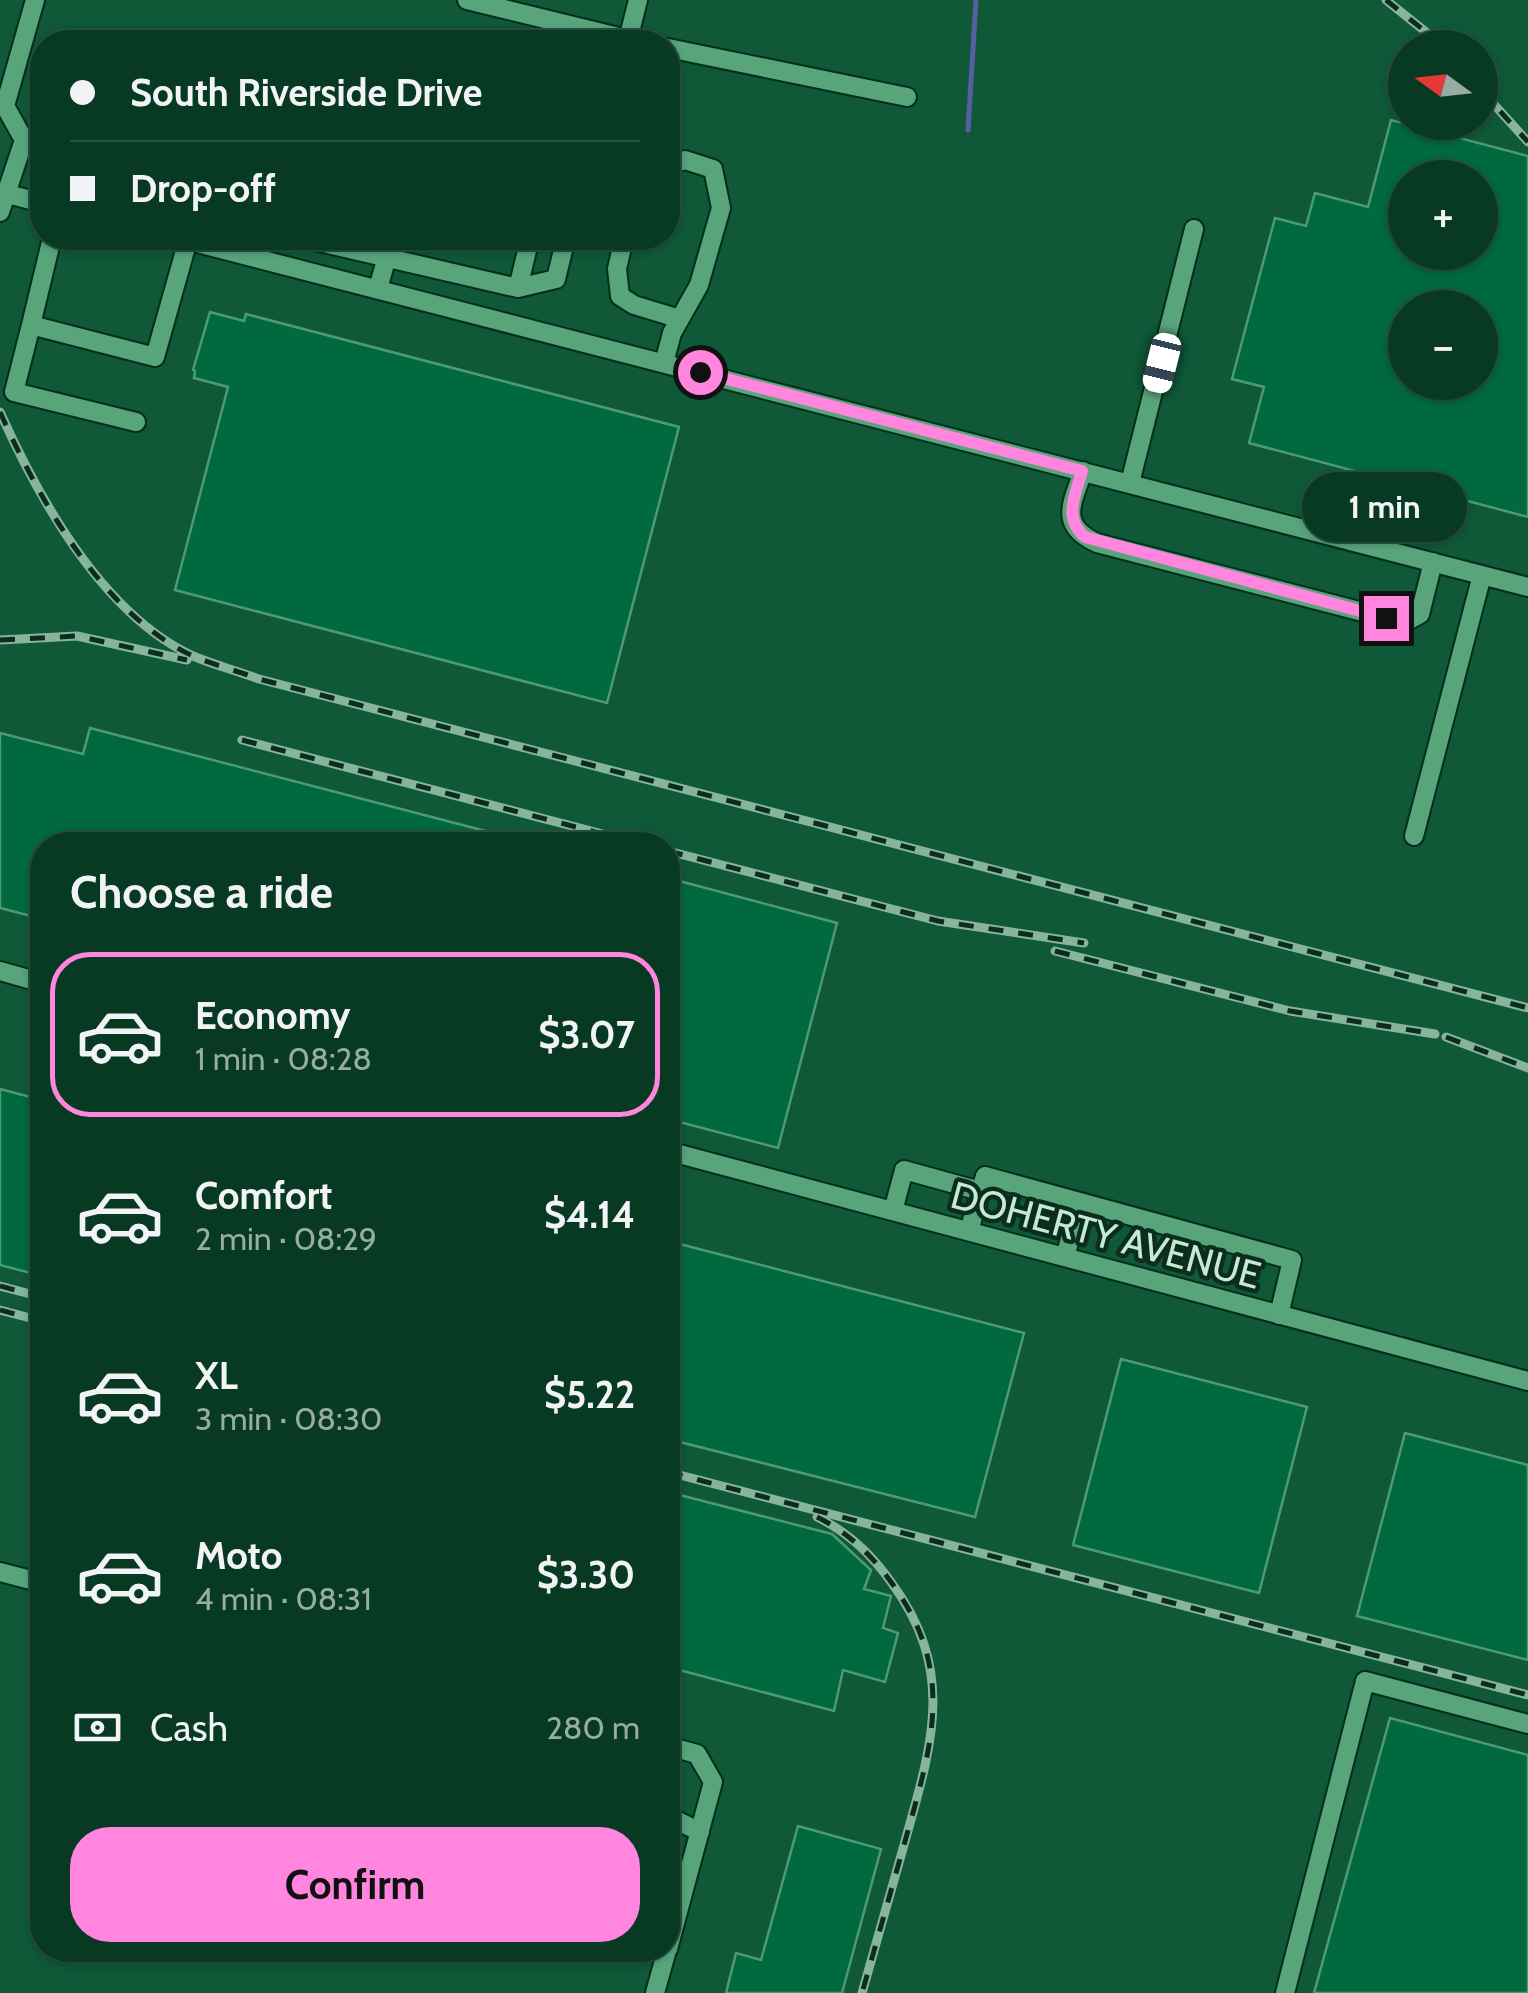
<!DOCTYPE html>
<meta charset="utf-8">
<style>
body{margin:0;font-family:Cabin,sans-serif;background:#11402b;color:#f1f3f6;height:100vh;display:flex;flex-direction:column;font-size:38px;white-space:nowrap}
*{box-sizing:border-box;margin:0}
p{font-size:32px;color:#98aca6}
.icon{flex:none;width:55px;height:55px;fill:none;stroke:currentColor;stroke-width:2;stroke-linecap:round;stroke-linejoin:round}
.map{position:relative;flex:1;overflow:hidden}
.sheet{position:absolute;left:30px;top:832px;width:650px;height:1130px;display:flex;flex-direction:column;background:#083923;border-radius:40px;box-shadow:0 2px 8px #0004,0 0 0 2px #295341}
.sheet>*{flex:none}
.guide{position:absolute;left:30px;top:30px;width:650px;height:220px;border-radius:40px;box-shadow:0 2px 8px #0004,0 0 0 2px #295341;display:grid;align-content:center;height:220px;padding:0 40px;background:#083923}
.needle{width:65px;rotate:285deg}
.tools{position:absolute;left:1388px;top:30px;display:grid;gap:20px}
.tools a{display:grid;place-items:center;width:110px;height:110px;border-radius:50%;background:#083923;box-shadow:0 2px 8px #0004,0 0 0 2px #295341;font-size:50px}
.end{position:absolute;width:45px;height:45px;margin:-22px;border:12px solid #ff85de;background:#111;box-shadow:0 0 0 5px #111}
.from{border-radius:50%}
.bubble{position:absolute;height:70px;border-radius:35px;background:#083923;box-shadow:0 2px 8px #0004,0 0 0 2px #295341;font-size:32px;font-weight:800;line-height:70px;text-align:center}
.car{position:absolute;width:30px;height:60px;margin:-30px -15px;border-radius:12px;box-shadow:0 0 8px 2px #0007;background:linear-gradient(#fff 24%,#345 0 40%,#fff 0 76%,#345 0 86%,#fff 0)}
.guide b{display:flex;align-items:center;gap:35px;height:95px;font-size:38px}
.guide b+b{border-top:2px solid #295341}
.guide i{width:25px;height:25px;background:#f1f3f6}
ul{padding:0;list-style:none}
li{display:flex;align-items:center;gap:30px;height:165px;margin:0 20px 15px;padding:0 20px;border:5px solid transparent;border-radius:40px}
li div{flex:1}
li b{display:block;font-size:38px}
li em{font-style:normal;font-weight:800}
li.selected{border-color:#ff85de}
li>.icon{width:90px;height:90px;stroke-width:1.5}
h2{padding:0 40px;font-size:45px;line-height:120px}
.pay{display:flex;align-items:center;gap:25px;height:110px;padding:0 40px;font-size:38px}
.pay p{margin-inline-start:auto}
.button{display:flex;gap:20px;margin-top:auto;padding:20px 40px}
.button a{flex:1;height:115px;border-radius:40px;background:#ff85de;color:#111;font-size:40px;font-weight:800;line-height:115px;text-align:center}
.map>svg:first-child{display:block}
</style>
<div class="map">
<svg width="1528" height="1993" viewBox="0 0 1528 1993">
<rect width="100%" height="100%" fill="#0b4c2f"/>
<!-- built -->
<path fill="#0f5838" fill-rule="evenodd" d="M 0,0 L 1528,0 L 1528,1993 L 0,1993 ZM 42,42 L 668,42 L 668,238 L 42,238 ZM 1405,48 L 1480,48 L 1480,122 L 1405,122 ZM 1405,178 L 1480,178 L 1480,252 L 1405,252 ZM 1405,308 L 1480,308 L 1480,382 L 1405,382 ZM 42,845 L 668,845 L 668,1950 L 42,1950 Z"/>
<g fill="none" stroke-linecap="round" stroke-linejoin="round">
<!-- stream -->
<path stroke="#585ea2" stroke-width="5" d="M 968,130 L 976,0"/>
</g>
<!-- building -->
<path fill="#006940" stroke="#4e9b71" stroke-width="2.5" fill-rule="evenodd" d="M 1391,120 L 1528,156 L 1528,517 L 1249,443 L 1264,387 L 1232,379 L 1275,218 L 1306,226 L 1315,193 L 1368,207 ZM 1405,178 L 1480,178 L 1480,252 L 1405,252 ZM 1405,308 L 1480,308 L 1480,382 L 1405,382 Z
M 210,312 L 244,321 L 246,314 L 679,427 L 607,703 L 175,590 L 228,387 L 194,378 L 195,371 L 193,370 Z
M 90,728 L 520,840 L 520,845 L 42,845 L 42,919 L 0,908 L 0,733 L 83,754 Z
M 668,878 L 837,923 L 778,1148 L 668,1119 Z
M 0,1089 L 42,1100 L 42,1276 L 0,1265 Z
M 668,1241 L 1024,1333 L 975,1517 L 668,1439 Z
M 1121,1359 L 1307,1407 L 1259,1593 L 1073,1545 Z
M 1405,1433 L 1528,1465 L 1528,1660 L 1357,1616 Z
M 668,1492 L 832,1534 L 871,1570 L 864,1589 L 891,1596 L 883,1628 L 898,1633 L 885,1682 L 843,1670 L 834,1711 L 668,1667 Z
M 1390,1718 L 1528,1755 L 1528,1993 L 1314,1993 Z
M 798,1826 L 881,1849 L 842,1993 L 726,1993 L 736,1953 L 761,1960 Z"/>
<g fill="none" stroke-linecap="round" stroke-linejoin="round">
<!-- minor casing -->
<g stroke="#032f1b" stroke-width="22">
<path id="minor" d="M 35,0 L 5,106 L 24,140 L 42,145
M 467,0 L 639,42
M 628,40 L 638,0
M 668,48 L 907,97
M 0,192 L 42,203
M 0,212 L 24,140
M 52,238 L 31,325 L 155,357 L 188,240
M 178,238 L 1528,587
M 302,238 L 518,288 L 556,279 L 566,238
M 624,238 L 617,269 L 620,296 L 634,305 L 680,319
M 518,288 L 530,238
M 378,289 L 392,238
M 31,325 L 14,392 L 136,422
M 664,363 L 672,333 L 699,285 L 721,208 L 713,169 L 685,160 L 668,166
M 1083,471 C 1072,504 1058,525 1097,543 L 1386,618 L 1409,620 L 1420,614 L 1433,562
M 1130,483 L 1194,229
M 1414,836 L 1482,575
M 0,971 L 42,983
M 668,1151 L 1528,1381
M 893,1211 L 904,1170 L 980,1191
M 969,1231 L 985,1176 L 1292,1260 L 1279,1315
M 1065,1257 L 1080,1202
M 0,1572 L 42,1583
M 668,1746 L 697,1754 L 713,1782 L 668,1949
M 668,1816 L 700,1832
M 655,1993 L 667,1950
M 1285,1993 L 1365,1681 L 1528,1724"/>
</g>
<!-- minor -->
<use href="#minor" stroke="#58a57c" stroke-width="18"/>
<!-- rail casing -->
<g stroke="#86b59c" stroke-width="9">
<path id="rail" d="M 1386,0 L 1446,48
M 1480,89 L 1528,142
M 0,412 C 39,499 102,614 193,656 C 214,665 238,671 259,679 L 1528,1008
M 0,640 L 77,636 L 187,660
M 242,740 L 645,845
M 668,851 L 938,921 L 1084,943
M 1055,951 L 1290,1011 L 1435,1034
M 1446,1037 L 1528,1068
M 0,1286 L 42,1297
M 0,1310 L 42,1321
M 668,1472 L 1528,1695
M 817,1517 C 846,1531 872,1555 891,1582 C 958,1673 931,1747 904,1845 C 890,1894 876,1944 862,1993"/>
</g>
<!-- rail -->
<use href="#rail" stroke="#0c2d1d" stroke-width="5" stroke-dasharray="15" stroke-linecap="butt"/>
</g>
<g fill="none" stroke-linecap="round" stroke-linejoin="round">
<!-- route -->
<path stroke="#ff85de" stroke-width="12" d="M 700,372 L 1082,471 C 1075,496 1063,518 1085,537 L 1386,618"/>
</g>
<g text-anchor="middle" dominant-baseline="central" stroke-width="9" stroke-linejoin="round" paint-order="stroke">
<!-- street labels -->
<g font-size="38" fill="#c5ead3" stroke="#0c2d1d">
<text transform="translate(1106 1235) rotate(15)">DOHERTY AVENUE</text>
</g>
</g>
</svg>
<div class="tools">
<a><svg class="needle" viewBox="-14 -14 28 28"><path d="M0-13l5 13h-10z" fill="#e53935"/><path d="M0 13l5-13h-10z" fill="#98aca6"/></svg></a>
<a>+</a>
<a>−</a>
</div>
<i class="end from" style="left:700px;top:372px"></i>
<i class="end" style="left:1386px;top:618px"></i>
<div class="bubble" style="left:1302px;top:472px;width:165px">1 min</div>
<i class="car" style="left:1162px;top:363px;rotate:194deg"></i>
<div class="guide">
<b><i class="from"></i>South Riverside Drive</b>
<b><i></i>Drop-off</b>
</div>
<section class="sheet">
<h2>Choose a ride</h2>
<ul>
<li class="selected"><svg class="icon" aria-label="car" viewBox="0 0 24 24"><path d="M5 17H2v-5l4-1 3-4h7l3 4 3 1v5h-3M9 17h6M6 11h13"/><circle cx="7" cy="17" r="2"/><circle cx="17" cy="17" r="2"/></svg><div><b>Economy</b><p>1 min · 08:28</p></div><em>$3.07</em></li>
<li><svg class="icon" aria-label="car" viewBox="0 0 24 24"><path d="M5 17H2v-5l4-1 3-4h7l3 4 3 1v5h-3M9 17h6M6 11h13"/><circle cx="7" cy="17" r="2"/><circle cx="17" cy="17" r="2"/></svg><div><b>Comfort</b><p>2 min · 08:29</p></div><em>$4.14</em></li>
<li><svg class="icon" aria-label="car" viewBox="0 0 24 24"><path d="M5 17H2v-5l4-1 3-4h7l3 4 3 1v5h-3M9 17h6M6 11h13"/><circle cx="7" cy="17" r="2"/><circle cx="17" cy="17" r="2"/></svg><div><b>XL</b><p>3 min · 08:30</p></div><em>$5.22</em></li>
<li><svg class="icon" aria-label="car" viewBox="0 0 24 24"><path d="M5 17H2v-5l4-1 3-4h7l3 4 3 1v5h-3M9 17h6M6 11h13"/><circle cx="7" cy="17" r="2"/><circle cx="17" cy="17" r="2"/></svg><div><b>Moto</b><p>4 min · 08:31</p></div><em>$3.30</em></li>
</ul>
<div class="pay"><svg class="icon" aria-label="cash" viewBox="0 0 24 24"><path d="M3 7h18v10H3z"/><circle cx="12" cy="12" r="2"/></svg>Cash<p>280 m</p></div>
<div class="button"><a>Confirm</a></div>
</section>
</div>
